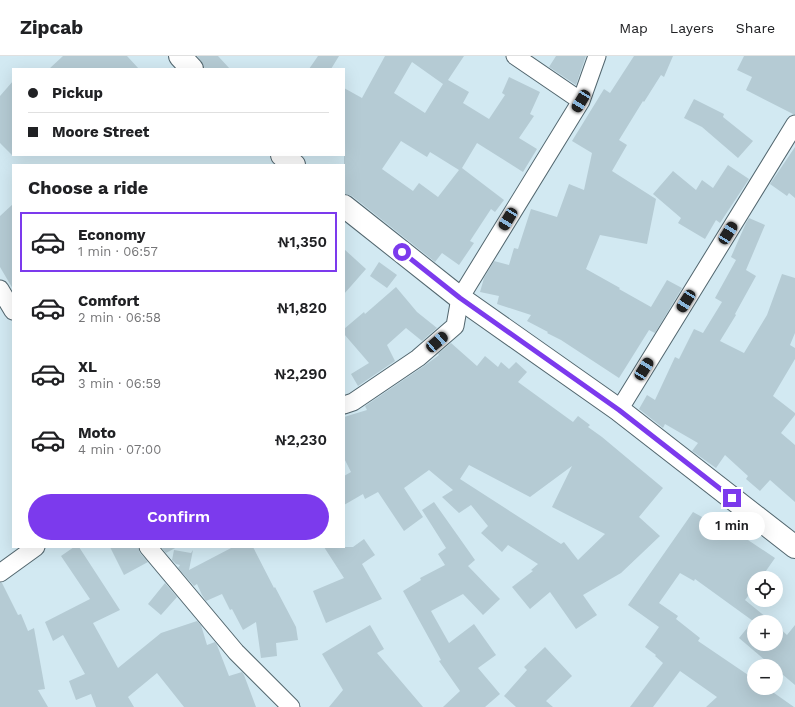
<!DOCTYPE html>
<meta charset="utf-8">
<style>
body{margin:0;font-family:"Work Sans",sans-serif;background:#f2f2f2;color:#202124;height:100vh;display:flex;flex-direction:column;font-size:15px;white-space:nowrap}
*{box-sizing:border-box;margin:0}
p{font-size:13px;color:#757577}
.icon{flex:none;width:22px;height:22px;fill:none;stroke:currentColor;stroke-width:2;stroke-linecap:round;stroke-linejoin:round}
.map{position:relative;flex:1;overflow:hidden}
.panel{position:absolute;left:12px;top:108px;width:333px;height:384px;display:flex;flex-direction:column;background:#fff;border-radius:0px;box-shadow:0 4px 16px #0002}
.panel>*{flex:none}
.banner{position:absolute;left:12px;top:12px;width:333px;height:88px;border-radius:0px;box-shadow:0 4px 16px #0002;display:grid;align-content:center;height:88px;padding:0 16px;background:#fff}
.fabs{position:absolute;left:747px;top:515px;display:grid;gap:8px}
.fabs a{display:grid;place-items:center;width:36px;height:36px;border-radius:50%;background:#fff;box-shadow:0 4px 16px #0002;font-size:20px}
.end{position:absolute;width:18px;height:18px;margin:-9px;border:5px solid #7c3aed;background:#fff;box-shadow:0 0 0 2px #fff}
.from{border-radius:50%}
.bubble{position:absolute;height:28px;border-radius:14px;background:#fff;box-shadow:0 4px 16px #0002;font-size:13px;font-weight:600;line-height:28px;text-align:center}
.car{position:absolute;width:12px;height:24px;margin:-12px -6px;border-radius:5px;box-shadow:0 0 3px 1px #0007;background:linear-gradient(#222 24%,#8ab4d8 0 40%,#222 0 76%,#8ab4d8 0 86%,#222 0)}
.banner b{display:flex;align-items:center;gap:14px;height:38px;font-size:15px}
.banner b+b{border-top:1px solid #e0e0e0}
.banner i{width:10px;height:10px;background:#202124}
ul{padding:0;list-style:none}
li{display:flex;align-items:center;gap:12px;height:60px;margin:0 8px 6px;padding:0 8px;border:2px solid transparent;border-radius:0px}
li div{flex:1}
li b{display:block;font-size:15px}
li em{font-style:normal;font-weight:600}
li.current{border-color:#7c3aed}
li>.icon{width:36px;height:36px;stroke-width:1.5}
h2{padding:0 16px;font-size:18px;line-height:48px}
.cta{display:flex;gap:8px;margin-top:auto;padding:8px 16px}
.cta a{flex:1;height:46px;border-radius:24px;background:#7c3aed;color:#fff;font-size:16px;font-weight:600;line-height:46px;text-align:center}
header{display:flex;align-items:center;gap:24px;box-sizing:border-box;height:56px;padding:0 20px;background:#fff;border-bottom:1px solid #e0e0e0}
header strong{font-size:19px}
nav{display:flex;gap:22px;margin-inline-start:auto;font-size:14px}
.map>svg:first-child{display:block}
</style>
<header>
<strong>Zipcab</strong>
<nav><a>Map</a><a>Layers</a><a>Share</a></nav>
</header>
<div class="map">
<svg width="795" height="651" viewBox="0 0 795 651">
<rect width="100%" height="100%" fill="#d2e9f2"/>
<!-- building -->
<path fill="#b5cbd4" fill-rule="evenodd" d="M 63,0 L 127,0 L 139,13 L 49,13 Z
M 197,0 L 218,0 L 230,13 L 205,13 L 201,5 Z
M 318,0 L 339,0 L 331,13 L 309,13 Z
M 385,0 L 464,0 L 448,24 L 469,36 L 463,47 L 489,63 L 505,39 L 502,37 L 509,21 L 540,36 L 530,58 L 534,60 L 519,82 L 537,93 L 523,116 L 477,87 L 462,112 L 504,144 L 495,156 L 491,153 L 470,185 L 474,187 L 459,209 L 442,197 L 435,206 L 352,140 L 346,138 L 344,138 L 344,32 L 362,42 ZM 412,6 L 443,28 L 425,57 L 394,37 ZM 401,85 L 427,101 L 430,96 L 459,114 L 438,141 L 419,127 L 413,135 L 382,113 Z
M 556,0 L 586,0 L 576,29 L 549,11 Z
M 634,0 L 673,0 L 664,21 L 661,19 L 644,46 L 643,45 L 619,84 L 627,89 L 612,115 L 656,143 L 647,188 L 600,179 L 586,213 L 620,232 L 619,233 L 651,251 L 667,224 L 682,232 L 655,277 L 649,274 L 619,322 L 561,284 L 547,277 L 548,276 L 527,265 L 531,259 L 497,248 L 499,240 L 480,236 L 484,222 L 494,205 L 509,209 L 514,192 L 518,193 L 531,153 L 557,161 L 569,128 L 584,134 L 592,97 L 572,85 L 604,33 L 610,37 Z
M 744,0 L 795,0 L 795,58 L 793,58 L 746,34 L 752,21 L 737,14 Z
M 13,25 L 13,100 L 0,87 L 0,40 Z
M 694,43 L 724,58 L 723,61 L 753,85 L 738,102 L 702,71 L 684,62 Z
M 795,91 L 795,142 L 789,137 L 787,140 L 770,128 Z
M 728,109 L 749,123 L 720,167 L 716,164 L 705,183 L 678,167 L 681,162 L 653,138 L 673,115 L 696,134 L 702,124 L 713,132 Z
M 13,148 L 13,233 L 0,211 L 0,160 Z
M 749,162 L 765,169 L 746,214 L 756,220 L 735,258 L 736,259 L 720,285 L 744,297 L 767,259 L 782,218 L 795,222 L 795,277 L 790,289 L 795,292 L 795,303 L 773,340 L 795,357 L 795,359 L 781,377 L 795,389 L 795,446 L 770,424 L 760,435 L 746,423 L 748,420 L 725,399 L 716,412 L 692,395 L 698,387 L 665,368 L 663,372 L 639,353 L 647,339 L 655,344 L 675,301 L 679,303 L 694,273 L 703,277 L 722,246 L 715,242 L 736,204 L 731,201 L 746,167 Z
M 344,193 L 366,213 L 344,238 Z
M 379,206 L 397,219 L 387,232 L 370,220 Z
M 396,231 L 417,256 L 437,272 L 422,285 L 406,272 L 387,289 L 395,305 L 358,330 L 351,318 L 369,307 L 344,278 L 344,273 L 364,256 L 365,258 Z
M 451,287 L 477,310 L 485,300 L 498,311 L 501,306 L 509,313 L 516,306 L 527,316 L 518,326 L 573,366 L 578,360 L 590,369 L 588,371 L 602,381 L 663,432 L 639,461 L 660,480 L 621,517 L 583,539 L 597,559 L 576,573 L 550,536 L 530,553 L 512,531 L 533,515 L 531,514 L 538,508 L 508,489 L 502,496 L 481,477 L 488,470 L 471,449 L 459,457 L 442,441 L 453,434 L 429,414 L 404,432 L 423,461 L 404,475 L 378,436 L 365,443 L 363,438 L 344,449 L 344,420 L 351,416 L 344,402 L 344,361 L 367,354 L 365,350 L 424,310 L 439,299 L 438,298 ZM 469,409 L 530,441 L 572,410 L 552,451 L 605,478 L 578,504 L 564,486 L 561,488 L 460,423 Z
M 434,446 L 475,504 L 468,510 L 500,543 L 483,559 L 463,538 L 431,555 L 449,587 L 474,568 L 496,599 L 478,612 L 500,638 L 485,651 L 443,651 L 460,635 L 439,605 L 441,604 L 403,535 L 421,524 L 420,522 L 445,509 L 438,498 L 446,492 L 422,454 Z
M 693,456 L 744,484 L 745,482 L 775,502 L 761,522 L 754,522 L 754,532 L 745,544 L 772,566 L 754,566 L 754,588 L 776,588 L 776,569 L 787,579 L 795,569 L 795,629 L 776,613 L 776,610 L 772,610 L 739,582 L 753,565 L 695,523 L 694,525 L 680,517 L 659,547 L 678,560 L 676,563 L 700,582 L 698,585 L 754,623 L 754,632 L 767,632 L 794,651 L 706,651 L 717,641 L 680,615 L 653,651 L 630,651 L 663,607 L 655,600 L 656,599 L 645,591 L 659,571 L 628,549 Z
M 364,483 L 375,499 L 362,508 L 382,543 L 326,567 L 313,535 L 344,522 L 324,491 L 353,491 Z
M 74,491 L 79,491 L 120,554 L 93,567 L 118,612 L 161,577 L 197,565 L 201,569 L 207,589 L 215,586 L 217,589 L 229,620 L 242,616 L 244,619 L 256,651 L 184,651 L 157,617 L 128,641 L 134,651 L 96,651 L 91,638 L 76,644 L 69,625 L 85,618 L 63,579 L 53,585 L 45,566 L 90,543 L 61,500 Z
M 110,491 L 138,491 L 140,497 L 148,506 L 124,519 Z
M 161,491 L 177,491 L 166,497 Z
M 233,491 L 253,491 L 274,532 L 275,531 L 296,571 L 298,584 L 276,587 L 277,600 L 261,602 L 256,566 L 243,574 L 232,553 L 230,554 L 222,538 L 206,545 L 202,539 L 197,528 L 194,530 L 178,512 L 180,509 L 176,508 L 172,504 L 174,494 L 191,497 L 193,494 L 189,514 Z
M 0,527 L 2,527 L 18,559 L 21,558 L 28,575 L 34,572 L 45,633 L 38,634 L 48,651 L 0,651 Z
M 165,527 L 177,541 L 161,559 L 148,548 Z
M 370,569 L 384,593 L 377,597 L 423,651 L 329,651 L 343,634 L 322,598 Z
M 545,591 L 572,620 L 546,645 L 553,651 L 516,651 L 504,640 L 527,614 L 524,611 Z"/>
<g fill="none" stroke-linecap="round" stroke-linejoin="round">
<!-- street casing -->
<g stroke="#52666e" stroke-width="19">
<path id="street" d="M 515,0 L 581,45
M 0,233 L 13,255
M 344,349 L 353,346 L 418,302 L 455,270 L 460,242 L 581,45 L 597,0
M 619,354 L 795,68
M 148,491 L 236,596 L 291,651
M 0,517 L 36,491"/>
</g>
<!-- secondary casing -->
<g stroke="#52666e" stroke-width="24">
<path id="secondary" d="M 180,0 L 192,13
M 282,99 L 294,109
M 344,150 L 460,242 L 619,354 L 795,491"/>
</g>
<!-- street -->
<use href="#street" stroke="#fff" stroke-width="17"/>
<!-- secondary -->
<use href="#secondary" stroke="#fff" stroke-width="22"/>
</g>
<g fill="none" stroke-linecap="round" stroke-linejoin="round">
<!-- route -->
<path stroke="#7c3aed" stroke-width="5" d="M 402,196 L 460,242 L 619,354 L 732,442"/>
</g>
</svg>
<div class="fabs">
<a><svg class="icon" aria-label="locate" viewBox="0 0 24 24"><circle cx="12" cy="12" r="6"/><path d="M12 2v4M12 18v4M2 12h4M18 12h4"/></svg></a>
<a>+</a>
<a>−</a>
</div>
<i class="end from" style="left:402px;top:196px"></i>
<i class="end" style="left:732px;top:442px"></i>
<div class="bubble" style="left:699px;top:456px;width:66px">1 min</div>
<i class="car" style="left:581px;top:45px;rotate:211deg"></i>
<i class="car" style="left:508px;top:163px;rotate:211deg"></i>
<i class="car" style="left:728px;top:177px;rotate:32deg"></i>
<i class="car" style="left:686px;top:245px;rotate:212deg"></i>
<i class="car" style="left:437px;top:286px;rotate:49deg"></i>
<i class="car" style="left:644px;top:313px;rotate:32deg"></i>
<div class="banner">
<b><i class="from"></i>Pickup</b>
<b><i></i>Moore Street</b>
</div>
<section class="panel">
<h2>Choose a ride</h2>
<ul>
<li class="current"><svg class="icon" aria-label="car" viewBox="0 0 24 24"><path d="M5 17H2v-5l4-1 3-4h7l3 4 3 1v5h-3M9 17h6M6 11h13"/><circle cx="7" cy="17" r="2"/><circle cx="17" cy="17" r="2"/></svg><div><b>Economy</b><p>1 min · 06:57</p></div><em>₦1,350</em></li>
<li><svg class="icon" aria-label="car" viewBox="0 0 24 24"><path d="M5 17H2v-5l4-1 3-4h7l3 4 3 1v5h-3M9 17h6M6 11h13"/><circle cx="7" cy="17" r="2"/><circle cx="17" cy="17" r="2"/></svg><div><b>Comfort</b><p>2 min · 06:58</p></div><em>₦1,820</em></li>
<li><svg class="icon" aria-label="car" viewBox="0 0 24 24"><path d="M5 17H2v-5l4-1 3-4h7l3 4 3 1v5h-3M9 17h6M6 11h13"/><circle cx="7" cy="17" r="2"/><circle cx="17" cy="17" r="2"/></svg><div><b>XL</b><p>3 min · 06:59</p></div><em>₦2,290</em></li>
<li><svg class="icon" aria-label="car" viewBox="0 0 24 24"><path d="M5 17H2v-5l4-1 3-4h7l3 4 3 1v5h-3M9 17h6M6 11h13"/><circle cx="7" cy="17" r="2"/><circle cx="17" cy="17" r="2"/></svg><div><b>Moto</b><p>4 min · 07:00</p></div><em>₦2,230</em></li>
</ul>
<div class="cta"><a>Confirm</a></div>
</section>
</div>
